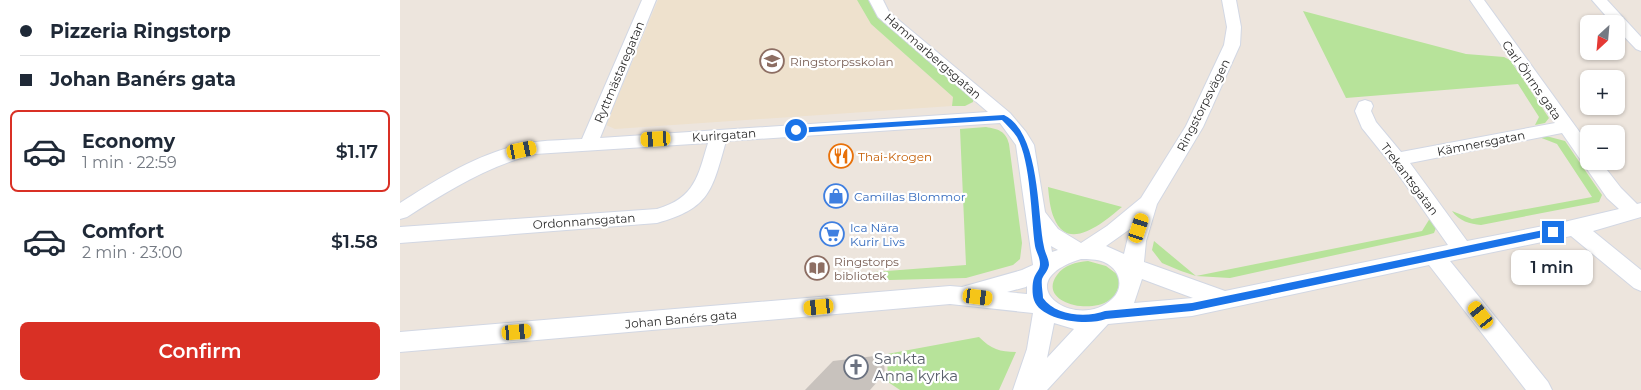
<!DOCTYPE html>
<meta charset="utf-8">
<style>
body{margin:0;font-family:Montserrat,sans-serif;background:#f2f2f3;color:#1f2937;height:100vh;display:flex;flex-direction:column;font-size:19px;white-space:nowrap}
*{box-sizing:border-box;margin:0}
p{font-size:16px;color:#747a83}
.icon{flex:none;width:28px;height:28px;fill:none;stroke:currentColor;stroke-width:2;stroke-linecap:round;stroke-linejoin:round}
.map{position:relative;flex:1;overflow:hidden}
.drawer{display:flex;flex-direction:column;background:#fff;width:400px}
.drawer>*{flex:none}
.hud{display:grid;align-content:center;height:110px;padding:0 20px;background:#fff}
.needle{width:32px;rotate:206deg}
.controls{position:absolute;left:1180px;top:15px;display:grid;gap:10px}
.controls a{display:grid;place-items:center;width:45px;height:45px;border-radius:8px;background:#fff;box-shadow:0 1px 4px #0004;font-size:25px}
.end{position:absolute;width:22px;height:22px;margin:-11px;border:6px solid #1a73e8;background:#fff;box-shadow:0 0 0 2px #fff}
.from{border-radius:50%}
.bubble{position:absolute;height:35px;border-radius:8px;background:#fff;box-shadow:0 1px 4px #0004;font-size:16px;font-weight:600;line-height:35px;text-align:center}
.car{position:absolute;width:15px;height:30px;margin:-15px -8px;border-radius:6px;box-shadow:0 0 4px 1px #0007;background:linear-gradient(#f5c518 24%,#345 0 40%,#f5c518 0 76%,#345 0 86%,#f5c518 0)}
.hud b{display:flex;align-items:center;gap:18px;height:48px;font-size:19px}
.hud b+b{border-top:1px solid #e0e1e3}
.hud i{width:12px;height:12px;background:#1f2937}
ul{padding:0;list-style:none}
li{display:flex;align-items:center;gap:15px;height:82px;margin:0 10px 8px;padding:0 10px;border:2px solid transparent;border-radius:8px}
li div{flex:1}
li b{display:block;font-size:19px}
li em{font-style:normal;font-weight:600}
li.active{border-color:#d93025}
li>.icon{width:45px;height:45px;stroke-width:1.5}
.button{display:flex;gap:10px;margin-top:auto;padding:10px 20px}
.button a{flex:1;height:58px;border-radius:8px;background:#d93025;color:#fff;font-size:20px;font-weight:600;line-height:58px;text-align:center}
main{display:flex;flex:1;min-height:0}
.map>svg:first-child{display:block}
</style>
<main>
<section class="drawer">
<div class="hud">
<b><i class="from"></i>Pizzeria Ringstorp</b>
<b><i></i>Johan Banérs gata</b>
</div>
<ul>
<li class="active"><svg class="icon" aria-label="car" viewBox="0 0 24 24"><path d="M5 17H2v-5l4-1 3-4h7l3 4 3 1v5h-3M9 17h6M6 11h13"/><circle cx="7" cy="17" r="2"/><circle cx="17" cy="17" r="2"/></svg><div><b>Economy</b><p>1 min · 22:59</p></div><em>$1.17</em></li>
<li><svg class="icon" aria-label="car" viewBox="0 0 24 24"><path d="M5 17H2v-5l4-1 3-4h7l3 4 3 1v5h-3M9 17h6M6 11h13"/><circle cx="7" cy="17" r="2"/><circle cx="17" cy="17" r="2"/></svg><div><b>Comfort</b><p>2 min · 23:00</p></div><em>$1.58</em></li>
</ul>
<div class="button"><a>Confirm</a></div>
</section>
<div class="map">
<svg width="1241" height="390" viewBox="0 0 1241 390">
<rect width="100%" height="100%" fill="#ede5dd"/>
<!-- education -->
<path fill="#eee1cd" d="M 258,0 L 457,0 L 471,24 L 553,97 L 552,106 L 215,129 L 206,125 Z"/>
<!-- green -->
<path fill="#b7e39a" d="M 457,0 L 473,0 L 574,95 L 573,102 L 565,106 L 552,106 L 553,97 L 471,24 Z
M 903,11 L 1066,54 L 1104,57 L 1110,60 L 1149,118 L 1145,123 L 1135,125 L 1139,117 L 1118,84 L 946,98 Z
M 586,127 C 598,129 606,131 609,144 L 622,243 L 620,259 L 613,265 L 566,278 L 452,281 L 447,274 L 566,265 L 560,129 Z
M 1146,136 L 1165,141 L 1202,195 L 1199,202 L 1081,225 C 1070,224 1059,221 1052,211 L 1072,219 L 1192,197 L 1157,144 L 1139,137 Z
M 648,187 L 722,207 C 705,221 668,254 654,218 C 650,209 649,197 648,187 Z
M 1032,215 L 1036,228 L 1034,233 L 1027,235 L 830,278 L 796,276 L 781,271 L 762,263 L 752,250 L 754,241 L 796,276 L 1022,231 Z
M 688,261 L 706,266 L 718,275 C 729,323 631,310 657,275 C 664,265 676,262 688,261 Z
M 579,337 C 591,349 600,352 616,352 L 599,390 L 500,390 L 488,382 L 487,354 Z"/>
<!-- building -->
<path fill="#c8c2bd" d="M 483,355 L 485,373 L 470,390 L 405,390 L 433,361 Z"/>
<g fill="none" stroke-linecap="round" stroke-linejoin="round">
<!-- minor casing -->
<g stroke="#d2d7e3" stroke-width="2">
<path id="minor" d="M 242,0 L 256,0 L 200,138 L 588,112 L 478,17 L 469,0 L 483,0 L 489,12 L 610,113 L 626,132 L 634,145 L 645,212 L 658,229 L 681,243 L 707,226 L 741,198 L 786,126 L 824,45 L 827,27 L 822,0 L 836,0 L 841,27 L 840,45 L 803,127 L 757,204 L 746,241 L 744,262 L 825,291 L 1048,245 L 991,164 L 962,128 L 955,111 L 959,102 L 965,100 L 971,102 L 973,106 L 971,111 L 976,122 L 1001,152 L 1155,123 L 1070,0 L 1084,0 L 1189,145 L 1189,161 L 1200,161 L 1221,188 L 1237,204 L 1241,203 L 1241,217 L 1193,231 L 1241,270 L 1241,291 L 1234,288 L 1171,236 L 1050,261 L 1148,382 L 1152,390 L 1126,390 L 1029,265 L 792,316 L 708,324 L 647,390 L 613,390 L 627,349 L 633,313 L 550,304 L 0,352 L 0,332 L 550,286 L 562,287 L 622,270 L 633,265 L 616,145 L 600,123 L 326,141 C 312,191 310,208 257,223 L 0,243 L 0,227 L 257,209 C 295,198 298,176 308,143 L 135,154 C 88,166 47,191 7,217 L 0,219 L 0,203 C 41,177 87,148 136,142 C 151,140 167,140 182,139 ZM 1162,133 L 1207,198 L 1219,209 L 1164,222 L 1067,241 L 1010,163 ZM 730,229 L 724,254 L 706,246 ZM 651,246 L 658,250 L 652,252 ZM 681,259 C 688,259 697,259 704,262 C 720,269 725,287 712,299 C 677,333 604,283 681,259 ZM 742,279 L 793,298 L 734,303 ZM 627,286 L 627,294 L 607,292 L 626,287 ZM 654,323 L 674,329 L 647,358 Z
M 1192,0 L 1207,0 L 1241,37 L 1241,51 L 1236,49 L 1216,28 L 1216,24 L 1213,24 Z"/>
</g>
<!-- minor -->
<use href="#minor" fill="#fff" fill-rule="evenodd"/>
</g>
<!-- route -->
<path fill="#1a73e8" d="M 604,115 C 640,132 637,213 644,247 C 645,253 649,259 649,265 C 648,271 644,274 642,279 C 641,284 643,293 643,298 C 655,316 687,318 705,311 L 792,303 L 1153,228 L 1157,232 L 1153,235 L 792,311 L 706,319 C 688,326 641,321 634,300 C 632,295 632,283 634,278 C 636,272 640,270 640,264 C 640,257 636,252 635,246 C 631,217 631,162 617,137 C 613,131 607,125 602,120 L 396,133 L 393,130 L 396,128 Z"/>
<!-- icons -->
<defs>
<g id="school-ring" transform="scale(1.25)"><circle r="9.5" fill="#fff" stroke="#8d6e63" stroke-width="1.5"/><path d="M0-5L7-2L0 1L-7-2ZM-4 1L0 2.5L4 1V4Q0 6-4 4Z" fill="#8d6e63"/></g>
<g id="restaurant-ring" transform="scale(1.25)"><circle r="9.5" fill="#fff" stroke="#e8710a" stroke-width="1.5"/><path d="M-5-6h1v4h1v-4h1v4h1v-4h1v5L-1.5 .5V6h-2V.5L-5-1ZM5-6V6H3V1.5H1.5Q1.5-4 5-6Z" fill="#e8710a"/></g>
<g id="shop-ring" transform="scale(1.25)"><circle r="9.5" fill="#fff" stroke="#3f7fe0" stroke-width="1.5"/><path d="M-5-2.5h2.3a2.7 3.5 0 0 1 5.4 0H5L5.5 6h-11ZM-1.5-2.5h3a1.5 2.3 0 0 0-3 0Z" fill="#3f7fe0"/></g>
<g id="supermarket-ring" transform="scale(1.25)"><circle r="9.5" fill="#fff" stroke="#3f7fe0" stroke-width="1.5"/><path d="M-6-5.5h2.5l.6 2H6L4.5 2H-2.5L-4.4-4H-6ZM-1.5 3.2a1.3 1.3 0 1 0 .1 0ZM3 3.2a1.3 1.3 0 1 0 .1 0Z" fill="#3f7fe0"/></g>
<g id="library-ring" transform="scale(1.25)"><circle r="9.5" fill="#fff" stroke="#8d6e63" stroke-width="1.5"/><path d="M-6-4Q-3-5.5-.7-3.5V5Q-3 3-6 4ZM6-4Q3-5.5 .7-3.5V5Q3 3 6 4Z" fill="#8d6e63"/></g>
<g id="church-ring" transform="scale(1.25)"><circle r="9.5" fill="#fff" stroke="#6b7280" stroke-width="1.5"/><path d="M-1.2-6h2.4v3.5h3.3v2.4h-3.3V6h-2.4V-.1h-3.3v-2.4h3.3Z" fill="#6b7280"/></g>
</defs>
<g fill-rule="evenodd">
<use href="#school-ring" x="372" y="61"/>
<use href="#restaurant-ring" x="441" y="156"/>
<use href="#shop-ring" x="436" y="196"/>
<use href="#supermarket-ring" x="432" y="234"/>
<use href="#library-ring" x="417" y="268"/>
<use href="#church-ring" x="456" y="367"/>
</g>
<g text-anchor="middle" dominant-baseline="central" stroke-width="4.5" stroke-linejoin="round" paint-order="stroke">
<!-- street labels -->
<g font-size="12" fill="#2b2b2b" stroke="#fff">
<text transform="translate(533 56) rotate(41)">Hammarbergsgatan</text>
<text transform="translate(219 72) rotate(-67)">Ryttmästaregatan</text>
<text transform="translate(1132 80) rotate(55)">Carl Öhrns gata</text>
<text transform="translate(803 105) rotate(-63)">Ringstorpsvägen</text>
<text transform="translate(324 135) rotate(-4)">Kurirgatan</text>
<text transform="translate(1081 143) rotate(-11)">Kämnersgatan</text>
<text transform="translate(1010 179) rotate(53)">Trekantsgatan</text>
<text transform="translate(184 221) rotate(-4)">Ordonnansgatan</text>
<text transform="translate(281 319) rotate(-5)">Johan Banérs gata</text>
</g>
<!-- education labels -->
<g font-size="12" fill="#785e54" stroke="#fff" text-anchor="start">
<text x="390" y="61">Ringstorpsskolan</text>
<text x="434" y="261">Ringstorps<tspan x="434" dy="14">bibliotek</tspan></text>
</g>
<!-- food labels -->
<g font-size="12" fill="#c56008" stroke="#fff" text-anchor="start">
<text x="458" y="156">Thai-Krogen</text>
</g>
<!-- shop labels -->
<g font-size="12" fill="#366cbe" stroke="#fff" text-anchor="start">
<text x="454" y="196">Camillas Blommor</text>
<text x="450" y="227">Ica Nära<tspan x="450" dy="14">Kurir Livs</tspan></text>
</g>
<!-- near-worship labels -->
<g font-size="15" fill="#5b616d" stroke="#fff" text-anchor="start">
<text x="474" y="358">Sankta<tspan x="474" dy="17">Anna kyrka</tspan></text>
</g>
</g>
</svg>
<div class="controls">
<a><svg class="needle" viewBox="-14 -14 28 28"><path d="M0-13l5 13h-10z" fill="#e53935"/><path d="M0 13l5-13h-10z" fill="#747a83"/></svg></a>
<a>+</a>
<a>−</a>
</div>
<i class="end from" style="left:396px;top:130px"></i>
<i class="end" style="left:1153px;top:232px"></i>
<div class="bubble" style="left:1111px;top:250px;width:82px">1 min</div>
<i class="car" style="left:256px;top:139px;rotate:267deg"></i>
<i class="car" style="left:122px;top:150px;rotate:78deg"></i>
<i class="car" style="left:739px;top:228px;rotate:18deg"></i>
<i class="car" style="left:578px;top:297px;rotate:97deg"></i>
<i class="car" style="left:419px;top:307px;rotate:264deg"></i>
<i class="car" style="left:1081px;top:315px;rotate:322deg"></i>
<i class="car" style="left:117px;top:332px;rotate:85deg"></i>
</div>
</main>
